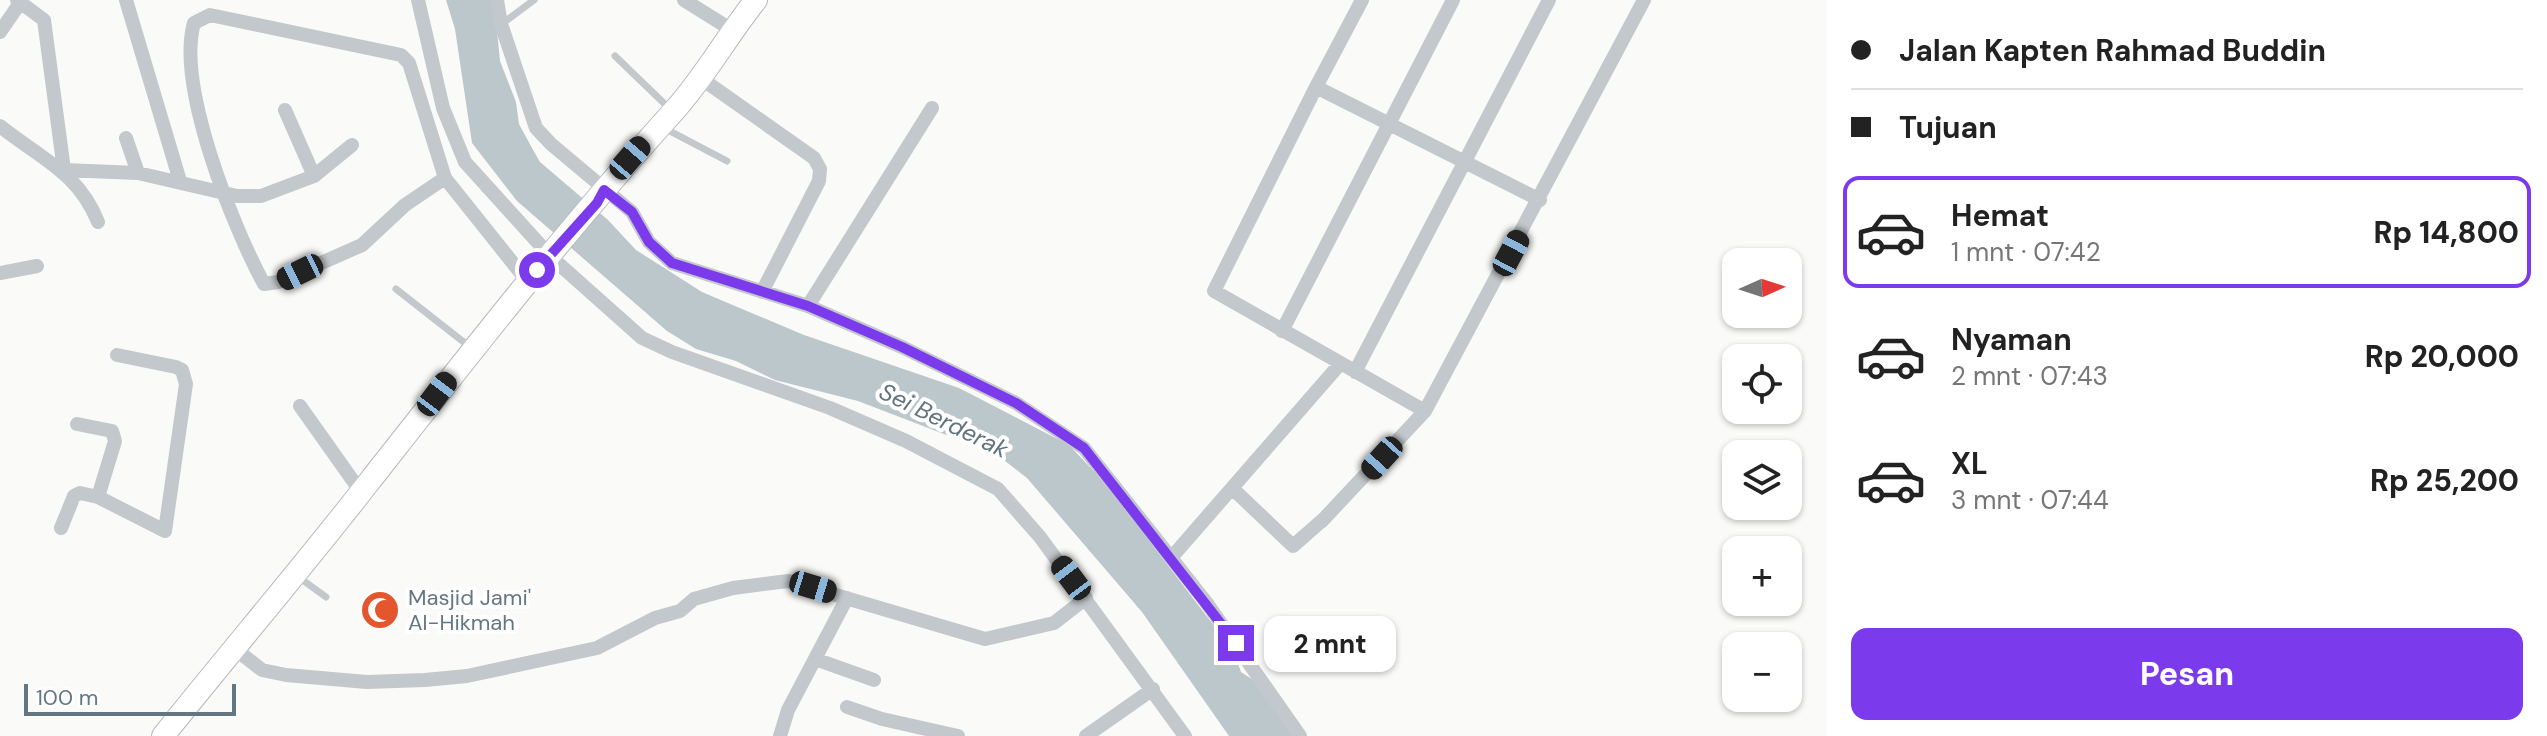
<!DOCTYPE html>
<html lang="id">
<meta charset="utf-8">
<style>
body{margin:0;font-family:"DM Sans",sans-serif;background:#f2f2f2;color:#222;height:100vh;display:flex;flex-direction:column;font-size:30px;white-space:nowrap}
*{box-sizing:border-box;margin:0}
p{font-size:26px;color:#767676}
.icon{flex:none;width:44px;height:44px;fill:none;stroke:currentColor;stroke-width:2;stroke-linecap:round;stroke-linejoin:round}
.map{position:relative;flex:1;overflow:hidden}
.side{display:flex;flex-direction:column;background:#fff;width:720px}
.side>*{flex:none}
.top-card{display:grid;align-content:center;height:176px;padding:0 24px;background:#fff}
.needle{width:52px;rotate:87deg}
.tools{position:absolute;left:1722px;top:248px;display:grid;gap:16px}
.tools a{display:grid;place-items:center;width:80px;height:80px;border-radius:16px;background:#fff;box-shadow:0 2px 6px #0004;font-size:40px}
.scale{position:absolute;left:24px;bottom:20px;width:212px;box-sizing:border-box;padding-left:8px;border:4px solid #657683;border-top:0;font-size:22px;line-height:28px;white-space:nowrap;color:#657683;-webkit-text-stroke:6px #fff;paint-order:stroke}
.end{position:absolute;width:36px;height:36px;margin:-18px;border:10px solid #7c3aed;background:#fff;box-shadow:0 0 0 4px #fff}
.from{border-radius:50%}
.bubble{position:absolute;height:56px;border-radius:16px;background:#fff;box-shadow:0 2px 6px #0004;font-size:26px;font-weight:800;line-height:56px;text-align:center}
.car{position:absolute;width:24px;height:48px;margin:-24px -12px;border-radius:10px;box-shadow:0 0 6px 2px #0007;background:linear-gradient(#222 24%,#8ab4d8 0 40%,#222 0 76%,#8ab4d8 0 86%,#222 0)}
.top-card b{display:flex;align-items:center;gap:28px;height:76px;font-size:30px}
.top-card b+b{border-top:2px solid #e0e0e0}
.top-card i{width:20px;height:20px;background:#222}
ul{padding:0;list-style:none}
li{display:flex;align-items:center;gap:24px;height:112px;margin:0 16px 12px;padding:0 8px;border:4px solid transparent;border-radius:16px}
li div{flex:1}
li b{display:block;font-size:30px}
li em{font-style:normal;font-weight:800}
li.active{border-color:#7c3aed}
li>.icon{width:72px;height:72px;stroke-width:1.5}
.cta{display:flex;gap:16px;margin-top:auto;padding:16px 24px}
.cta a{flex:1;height:92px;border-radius:16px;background:#7c3aed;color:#fff;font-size:32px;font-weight:800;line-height:92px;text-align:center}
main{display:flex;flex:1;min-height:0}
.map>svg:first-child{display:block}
</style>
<main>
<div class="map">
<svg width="1827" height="736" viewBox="0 0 1827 736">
<rect width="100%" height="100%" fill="#fafaf8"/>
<!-- water -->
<path fill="#bbc7cb" d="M 446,0 L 494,0 L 500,61 L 516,102 L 519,124 L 532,148 L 540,162 L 608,220 L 636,250 L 702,292 L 804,335 L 959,388 L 1069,445 L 1105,483 L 1234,652 L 1241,672 L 1261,685 L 1296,736 L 1229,736 L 1142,612 L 1027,478 L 996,454 L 858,401 L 775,380 L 736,361 L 696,349 L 667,331 L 517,201 L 472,143 L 455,29 Z"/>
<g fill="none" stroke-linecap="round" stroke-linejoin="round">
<!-- primary casing -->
<g stroke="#b5babe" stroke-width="24">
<path id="primary" d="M 163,736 C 231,651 302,568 369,482 C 468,356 566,230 673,112 C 704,78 727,36 756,0"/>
</g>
<!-- lane -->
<path stroke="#c3c8cc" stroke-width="7" d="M 503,23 L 534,0
M 615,56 L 671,110
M 664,128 L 727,161
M 396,289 L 470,347
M 297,576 L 326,597"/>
<!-- street -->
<path stroke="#c3c8cc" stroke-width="14" d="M 17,0 L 44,20 L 64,170
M 126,0 L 180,181
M 418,0 L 443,108 L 465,162 L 551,257 L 642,338 L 672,352 L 830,408 L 906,441 L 998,489 L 1040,537 L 1185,736
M 497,0 L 501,24 L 536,128 L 551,144 L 632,212 L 649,242 L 672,263 L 808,306 L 902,347 L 1016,403 L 1084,448 L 1206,602 L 1300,736
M 684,0 L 732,30
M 0,32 L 22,0
M 699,77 L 814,158 L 820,169 L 819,181 L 762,292
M 1316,87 L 1362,0
M 285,110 L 314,176
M 0,126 C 40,158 78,172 98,222
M 126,138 L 138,173
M 64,170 L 138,173 L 237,196 L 261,196 L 314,176 L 352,145
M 445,178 L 405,205 L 362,245 L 278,282 L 264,284 C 233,227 176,85 194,23 L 210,15 L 401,55 L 409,63 L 445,178 L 528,282
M 0,273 L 37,266
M 808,306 L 932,108
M 1282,331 L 1453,0
M 1355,372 L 1549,0
M 300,406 L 361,492
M 1425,411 L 1214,291 L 1316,87 L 1540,200
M 77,424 L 112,431 L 115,441 L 98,497
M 1232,488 L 1293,546 L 1326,517
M 1321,522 L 1425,411 L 1644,0
M 61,528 L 74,496 L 80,493 L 98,497 L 165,531 L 186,384 L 182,370 L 176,367 L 117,355
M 1171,558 L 1340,364
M 234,648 L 262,670 L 286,675 L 367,682 L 425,680 L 467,676 L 597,648 L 655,618 L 680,611 L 694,599 L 733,588 L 788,581 L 985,639 L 1054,623 L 1086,598
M 815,659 L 874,680
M 847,707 L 882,719 L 958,736
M 780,736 L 788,710 L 847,598
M 1086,736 L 1153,689"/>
<!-- primary -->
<use href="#primary" stroke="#fff" stroke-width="22"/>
</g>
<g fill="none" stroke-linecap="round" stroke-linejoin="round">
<!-- route -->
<path stroke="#7c3aed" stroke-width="10" d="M 537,270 L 597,203 L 604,190 L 632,212 L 649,242 L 672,263 L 808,306 L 902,347 L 1016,403 L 1084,448 L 1236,643"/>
</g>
<!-- icons -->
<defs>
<g id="mosque-disc" transform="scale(2)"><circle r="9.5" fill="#e4572e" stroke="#fff"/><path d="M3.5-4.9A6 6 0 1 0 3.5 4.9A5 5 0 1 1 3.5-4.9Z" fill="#fff"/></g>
</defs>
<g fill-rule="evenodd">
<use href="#mosque-disc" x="380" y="610"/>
</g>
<g text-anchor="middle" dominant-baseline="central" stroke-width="8" stroke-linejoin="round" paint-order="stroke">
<!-- poi labels -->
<g font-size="22" fill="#657683" stroke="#fff" text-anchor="start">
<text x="408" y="597">Masjid Jami'<tspan x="408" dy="25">Al-Hikmah</tspan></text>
</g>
<!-- water labels -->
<g font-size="24" font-style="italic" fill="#60757c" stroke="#fff">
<text transform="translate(944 420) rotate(26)">Sei Berderak</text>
</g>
</g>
</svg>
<div class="tools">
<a><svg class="needle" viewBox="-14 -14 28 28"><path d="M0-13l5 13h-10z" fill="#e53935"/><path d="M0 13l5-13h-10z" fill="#767676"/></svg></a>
<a><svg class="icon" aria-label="locate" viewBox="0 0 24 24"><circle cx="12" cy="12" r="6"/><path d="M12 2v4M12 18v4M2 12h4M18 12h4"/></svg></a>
<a><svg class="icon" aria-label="layers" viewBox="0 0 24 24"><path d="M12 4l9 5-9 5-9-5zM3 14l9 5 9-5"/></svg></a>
<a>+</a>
<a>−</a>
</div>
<div class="scale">100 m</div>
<i class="end from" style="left:537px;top:270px"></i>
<i class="end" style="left:1236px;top:643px"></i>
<div class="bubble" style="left:1264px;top:616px;width:132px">2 mnt</div>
<i class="car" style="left:630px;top:158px;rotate:41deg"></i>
<i class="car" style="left:1511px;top:253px;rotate:28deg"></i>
<i class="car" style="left:300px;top:272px;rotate:244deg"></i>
<i class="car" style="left:437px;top:394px;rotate:37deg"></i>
<i class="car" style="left:1382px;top:458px;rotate:222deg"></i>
<i class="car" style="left:1071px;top:578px;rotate:323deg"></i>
<i class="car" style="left:813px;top:587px;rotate:107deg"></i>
</div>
<section class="side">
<div class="top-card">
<b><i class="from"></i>Jalan Kapten Rahmad Buddin</b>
<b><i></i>Tujuan</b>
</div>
<ul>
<li class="active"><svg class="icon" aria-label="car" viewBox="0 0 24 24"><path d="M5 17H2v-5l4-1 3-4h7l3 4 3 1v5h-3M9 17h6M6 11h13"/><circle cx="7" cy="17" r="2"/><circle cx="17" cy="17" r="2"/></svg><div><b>Hemat</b><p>1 mnt · 07:42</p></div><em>Rp 14,800</em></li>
<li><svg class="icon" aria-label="car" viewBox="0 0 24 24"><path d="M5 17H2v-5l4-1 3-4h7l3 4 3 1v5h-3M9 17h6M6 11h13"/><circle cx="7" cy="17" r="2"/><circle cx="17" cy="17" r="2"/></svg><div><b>Nyaman</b><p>2 mnt · 07:43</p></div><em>Rp 20,000</em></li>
<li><svg class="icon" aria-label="car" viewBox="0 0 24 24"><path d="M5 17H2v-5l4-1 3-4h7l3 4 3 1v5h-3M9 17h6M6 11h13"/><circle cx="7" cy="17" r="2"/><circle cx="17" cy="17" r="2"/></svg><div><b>XL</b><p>3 mnt · 07:44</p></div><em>Rp 25,200</em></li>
</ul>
<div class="cta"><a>Pesan</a></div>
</section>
</main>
